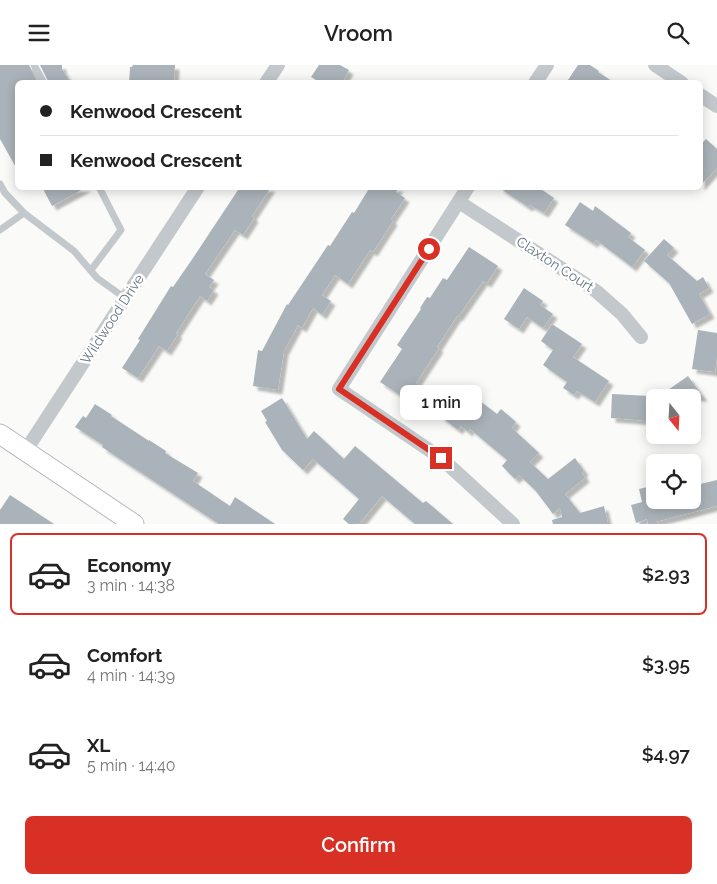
<!DOCTYPE html>
<meta charset="utf-8">
<style>
body{margin:0;font-family:Raleway,sans-serif;background:#f2f2f2;color:#222;height:100vh;display:flex;flex-direction:column;font-size:19px;white-space:nowrap}
*{box-sizing:border-box;margin:0}
p{font-size:16px;color:#767676}
.icon{flex:none;width:28px;height:28px;fill:none;stroke:currentColor;stroke-width:2;stroke-linecap:round;stroke-linejoin:round}
.map{position:relative;height:459px;overflow:hidden}
.panel{display:flex;flex-direction:column;background:#fff;flex:1}
.panel>*{flex:none}
.hud{position:absolute;left:15px;top:15px;width:688px;height:110px;border-radius:8px;box-shadow:0 2px 12px #0003;display:grid;align-content:center;height:110px;padding:0 25px;background:#fff}
.needle{width:32px;rotate:162deg}
.fabs{position:absolute;left:646px;top:324px;display:grid;gap:10px}
.fabs a{display:grid;place-items:center;width:55px;height:55px;border-radius:8px;background:#fff;box-shadow:0 2px 12px #0003;font-size:25px}
.end{position:absolute;width:22px;height:22px;margin:-11px;border:6px solid #d93025;background:#fff;box-shadow:0 0 0 2px #fff}
.from{border-radius:50%}
.bubble{position:absolute;height:35px;border-radius:8px;background:#fff;box-shadow:0 2px 12px #0003;font-size:16px;font-weight:600;line-height:35px;text-align:center}
.hud b{display:flex;align-items:center;gap:18px;height:48px;font-size:19px}
.hud b+b{border-top:1px solid #e0e0e0}
.hud i{width:12px;height:12px;background:#222}
ul{padding:9px 0 0;list-style:none}
li{display:flex;align-items:center;gap:15px;height:82px;margin:0 10px 8px;padding:0 15px;border:2px solid transparent;border-radius:8px}
li div{flex:1}
li b{display:block;font-size:19px}
li em{font-style:normal;font-weight:600}
li.selected{border-color:#d93025}
li>.icon{width:45px;height:45px;stroke-width:1.5}
.button{display:flex;gap:10px;margin-top:auto;padding:10px 25px}
.button a{flex:1;height:58px;border-radius:8px;background:#d93025;color:#fff;font-size:20px;font-weight:600;line-height:58px;text-align:center}
header{display:flex;justify-content:space-between;align-items:center;height:65px;padding:0 25px;background:#fff;font-size:22px;font-weight:600}
.map>svg:first-child{display:block}
</style>
<header><svg class="icon" aria-label="menu" viewBox="0 0 24 24"><path d="M4 6h16M4 12h16M4 18h16"/></svg>Vroom<svg class="icon" aria-label="search" viewBox="0 0 24 24"><circle cx="10" cy="10" r="6"/><path d="M15 15l6 6"/></svg></header>
<div class="map">
<svg width="717" height="459" viewBox="0 0 717 459">
<defs>
<filter id="shadow"><feDropShadow dx="4.5" dy="4.5" stdDeviation="1" flood-color="#0004"/></filter>
</defs>
<rect width="100%" height="100%" fill="#fafaf8"/>
<!-- building -->
<path fill="#aab3b9" filter="url(#shadow)" d="M 0,0 L 29,0 L 38,18 L 18,18 L 18,106 L 0,74 Z
M 40,0 L 62,0 L 62,4 L 71,18 L 49,18 Z
M 133,0 L 175,0 L 174,18 L 129,18 L 130,2 L 132,2 Z
M 319,0 L 340,0 L 349,5 L 342,18 L 321,18 L 311,12 Z
M 578,0 L 590,0 L 599,6 L 598,7 L 615,18 L 566,18 Z
M 706,74 L 717,84 L 717,103 L 700,121 L 700,80 Z
M 42,122 L 87,122 L 52,141 Z
M 240,122 L 271,122 L 252,151 L 254,153 L 243,170 L 235,165 L 205,209 L 214,215 L 209,222 L 214,225 L 207,236 L 200,231 L 176,268 L 178,269 L 167,286 L 159,281 L 138,313 L 122,303 L 140,275 L 138,274 L 171,221 L 173,222 L 193,193 Z
M 370,122 L 399,122 L 396,127 L 405,133 L 391,154 L 393,156 L 373,187 L 370,185 L 348,219 L 335,210 L 322,230 L 331,236 L 322,250 L 313,243 L 302,263 L 298,260 L 284,286 L 278,325 L 253,321 L 258,285 L 262,286 L 287,239 L 288,240 L 328,180 L 330,181 L 352,147 L 354,148 Z
M 498,122 L 538,122 L 554,133 L 544,148 L 530,140 L 528,142 Z
M 580,137 L 593,146 L 595,141 L 631,168 L 628,172 L 645,185 L 632,202 L 596,175 L 593,178 L 565,160 Z
M 664,174 L 674,183 L 667,190 L 697,216 L 703,212 L 709,223 L 699,229 L 710,249 L 692,259 L 669,218 L 644,196 Z
M 469,182 L 498,201 L 487,218 L 483,216 L 458,252 L 457,251 L 437,282 L 439,283 L 416,318 L 419,320 L 409,336 L 380,317 L 402,284 L 397,280 L 421,244 L 420,243 L 427,232 L 430,233 L 443,213 L 447,215 Z
M 524,223 L 543,236 L 540,240 L 553,249 L 543,263 L 527,252 L 519,264 L 504,254 Z
M 552,259 L 582,279 L 573,292 L 609,316 L 595,337 L 577,326 L 574,330 L 563,323 L 567,317 L 543,300 L 553,285 L 541,276 Z
M 698,265 L 717,268 L 717,292 L 715,307 L 692,304 Z
M 688,311 L 703,332 L 658,332 Z
M 463,323 L 497,349 L 501,344 L 516,357 L 512,363 L 539,388 L 530,397 L 548,414 L 575,393 L 584,406 L 582,408 L 585,413 L 565,429 L 580,448 L 604,441 L 608,459 L 553,459 L 552,455 L 562,452 L 560,443 L 553,449 L 535,425 L 519,410 L 515,414 L 502,401 L 507,395 L 470,364 L 468,367 L 461,361 L 458,365 L 440,351 Z
M 612,329 L 650,331 L 649,356 L 611,353 Z
M 282,333 L 307,374 L 314,366 L 344,394 L 355,381 L 423,438 L 426,436 L 453,459 L 415,459 L 382,431 L 359,459 L 349,459 L 343,454 L 359,434 L 313,394 L 303,405 L 282,385 L 265,357 L 267,356 L 261,346 Z
M 95,339 L 112,350 L 111,351 L 149,376 L 149,375 L 166,386 L 165,388 L 198,408 L 193,416 L 230,441 L 235,432 L 275,459 L 219,459 L 102,382 L 103,380 L 75,362 L 83,351 L 86,353 Z
M 717,415 L 717,441 L 655,457 L 655,459 L 648,459 L 647,454 L 636,458 L 631,440 L 642,437 L 639,424 L 655,420 L 655,435 L 692,435 L 692,421 Z
M 10,430 L 54,459 L 0,459 L 0,445 Z"/>
<g fill="none" stroke-linecap="round" stroke-linejoin="round">
<!-- secondary casing -->
<g stroke="#b3babf" stroke-width="21">
<path id="secondary" d="M 0,369 L 134,459"/>
</g>
<!-- lane -->
<path stroke="#c3c8cc" stroke-width="7" d="M 34,0 L 44,18
M 0,119 L 5,128 L 24,148 L 74,186 L 97,213 L 125,233
M 0,165 L 24,148
M 91,205 L 121,165 L 99,122"/>
<!-- street -->
<path stroke="#c3c8cc" stroke-width="14" d="M 655,0 L 682,18
M 266,18 L 278,0
M 535,18 L 547,0
M 700,30 L 717,41
M 468,122 L 339,324 L 441,393 L 513,459
M 459,137 L 596,226 L 622,249 L 641,272
M 26,385 L 198,122"/>
<!-- secondary -->
<use href="#secondary" stroke="#fff" stroke-width="19"/>
</g>
<g fill="none" stroke-linecap="round" stroke-linejoin="round">
<!-- route -->
<path stroke="#d93025" stroke-width="6" d="M 429,184 L 339,324 L 441,393"/>
</g>
<g text-anchor="middle" dominant-baseline="central" stroke-width="5" stroke-linejoin="round" paint-order="stroke">
<!-- street labels -->
<g font-size="14" fill="#657683" stroke="#fff">
<text transform="translate(555 199) rotate(33)">Claxton Court</text>
<text transform="translate(112 254) rotate(-57)">Wildwood Drive</text>
</g>
</g>
</svg>
<div class="fabs">
<a><svg class="needle" viewBox="-14 -14 28 28"><path d="M0-13l5 13h-10z" fill="#e53935"/><path d="M0 13l5-13h-10z" fill="#767676"/></svg></a>
<a><svg class="icon" aria-label="locate" viewBox="0 0 24 24"><circle cx="12" cy="12" r="6"/><path d="M12 2v4M12 18v4M2 12h4M18 12h4"/></svg></a>
</div>
<i class="end from" style="left:429px;top:184px"></i>
<i class="end" style="left:441px;top:393px"></i>
<div class="bubble" style="left:400px;top:320px;width:82px">1 min</div>
<div class="hud">
<b><i class="from"></i>Kenwood Crescent</b>
<b><i></i>Kenwood Crescent</b>
</div>
</div>
<section class="panel">
<ul>
<li class="selected"><svg class="icon" aria-label="car" viewBox="0 0 24 24"><path d="M5 17H2v-5l4-1 3-4h7l3 4 3 1v5h-3M9 17h6M6 11h13"/><circle cx="7" cy="17" r="2"/><circle cx="17" cy="17" r="2"/></svg><div><b>Economy</b><p>3 min · 14:38</p></div><em>$2.93</em></li>
<li><svg class="icon" aria-label="car" viewBox="0 0 24 24"><path d="M5 17H2v-5l4-1 3-4h7l3 4 3 1v5h-3M9 17h6M6 11h13"/><circle cx="7" cy="17" r="2"/><circle cx="17" cy="17" r="2"/></svg><div><b>Comfort</b><p>4 min · 14:39</p></div><em>$3.95</em></li>
<li><svg class="icon" aria-label="car" viewBox="0 0 24 24"><path d="M5 17H2v-5l4-1 3-4h7l3 4 3 1v5h-3M9 17h6M6 11h13"/><circle cx="7" cy="17" r="2"/><circle cx="17" cy="17" r="2"/></svg><div><b>XL</b><p>5 min · 14:40</p></div><em>$4.97</em></li>
</ul>
<div class="button"><a>Confirm</a></div>
</section>
